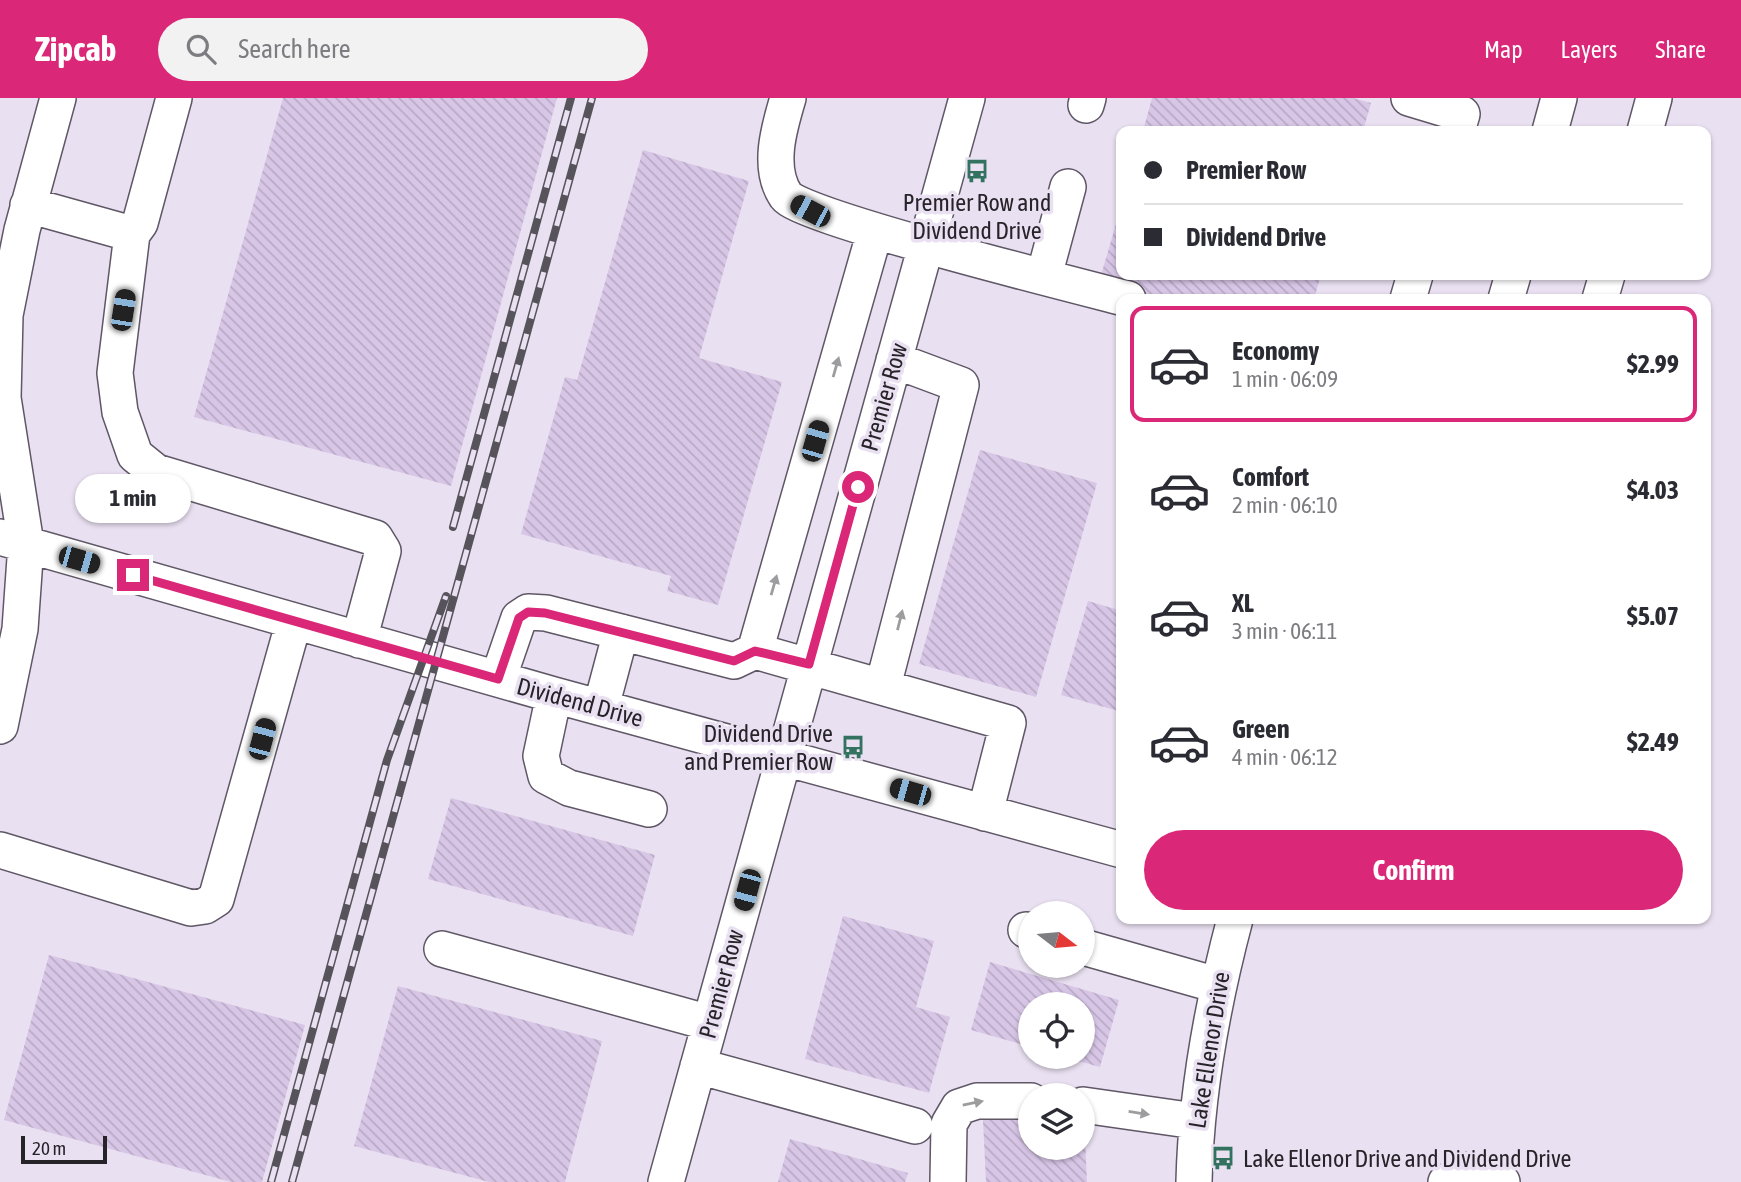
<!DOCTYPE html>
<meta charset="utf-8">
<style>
body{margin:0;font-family:"Asap Condensed",sans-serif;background:#f2f2f3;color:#2b2b33;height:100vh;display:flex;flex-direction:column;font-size:26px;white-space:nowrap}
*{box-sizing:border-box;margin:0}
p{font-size:23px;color:#7c7c81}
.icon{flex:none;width:38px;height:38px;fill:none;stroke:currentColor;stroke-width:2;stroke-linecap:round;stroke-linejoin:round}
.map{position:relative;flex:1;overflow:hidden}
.side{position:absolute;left:1116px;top:196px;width:595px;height:630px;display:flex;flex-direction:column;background:#fff;border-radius:14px;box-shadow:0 2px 5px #0004}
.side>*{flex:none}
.hud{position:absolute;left:1116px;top:28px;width:595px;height:154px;border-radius:14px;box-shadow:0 2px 5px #0004;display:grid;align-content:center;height:154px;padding:0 28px;background:#fff}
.needle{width:46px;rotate:106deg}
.tools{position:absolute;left:1018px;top:803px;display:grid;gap:14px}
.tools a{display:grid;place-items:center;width:77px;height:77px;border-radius:50%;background:#fff;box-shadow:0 2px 5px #0004;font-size:35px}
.scale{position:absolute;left:21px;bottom:18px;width:86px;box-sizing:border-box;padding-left:7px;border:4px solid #262329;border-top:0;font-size:19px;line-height:24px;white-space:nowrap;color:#262329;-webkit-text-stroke:5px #e9e0f1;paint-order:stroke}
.end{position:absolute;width:32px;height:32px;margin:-16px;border:9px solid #db2777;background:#fff;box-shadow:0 0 0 4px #fff}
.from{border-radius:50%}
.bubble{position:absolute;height:49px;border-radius:24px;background:#fff;box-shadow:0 2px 5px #0004;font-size:23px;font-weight:700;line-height:49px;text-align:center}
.car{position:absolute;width:21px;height:42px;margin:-21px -10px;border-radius:9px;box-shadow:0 0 5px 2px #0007;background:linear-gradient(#222 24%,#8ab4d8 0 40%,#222 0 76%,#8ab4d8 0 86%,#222 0)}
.hud b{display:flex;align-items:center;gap:24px;height:66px;font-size:26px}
.hud b+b{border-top:2px solid #e1e1e2}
.hud i{width:18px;height:18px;background:#2b2b33}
ul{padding:12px 0 0;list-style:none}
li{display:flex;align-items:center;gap:21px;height:116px;margin:0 14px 10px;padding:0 14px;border:4px solid transparent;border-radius:14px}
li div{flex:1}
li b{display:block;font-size:26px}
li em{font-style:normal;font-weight:700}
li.current{border-color:#db2777}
li>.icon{width:63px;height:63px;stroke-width:1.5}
.button{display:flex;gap:14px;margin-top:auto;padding:14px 28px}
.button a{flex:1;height:80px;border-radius:42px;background:#db2777;color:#fff;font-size:28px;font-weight:700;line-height:80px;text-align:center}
header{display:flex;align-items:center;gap:42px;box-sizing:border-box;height:98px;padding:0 35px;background:#db2777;color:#fff}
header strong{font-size:33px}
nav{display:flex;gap:38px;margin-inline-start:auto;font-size:24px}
.search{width:490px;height:63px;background:#f2f2f3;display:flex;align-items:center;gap:18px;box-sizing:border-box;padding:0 24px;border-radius:38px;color:#7c7c81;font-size:26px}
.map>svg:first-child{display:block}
</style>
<header>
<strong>Zipcab</strong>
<div class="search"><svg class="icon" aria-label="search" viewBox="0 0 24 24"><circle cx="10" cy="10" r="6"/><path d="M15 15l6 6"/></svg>Search here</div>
<nav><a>Map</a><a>Layers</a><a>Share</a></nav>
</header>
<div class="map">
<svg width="1741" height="1084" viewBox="0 0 1741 1084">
<defs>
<pattern id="building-back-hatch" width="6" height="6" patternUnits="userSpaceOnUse" patternTransform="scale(1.75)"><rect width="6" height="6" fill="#d8c6e7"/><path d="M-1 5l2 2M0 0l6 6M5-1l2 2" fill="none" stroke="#b9aac6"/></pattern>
</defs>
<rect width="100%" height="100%" fill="#e9e0f1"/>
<!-- building -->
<path fill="url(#building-back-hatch)" d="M 283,0 L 557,0 L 451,388 L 194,319 Z
M 1152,0 L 1353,0 L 1371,5 L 1363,33 L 1143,33 Z
M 643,52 L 749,83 L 699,260 L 782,284 L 718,507 L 667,493 L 671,478 L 521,436 L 565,279 L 577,282 Z
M 1121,109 L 1122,177 L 1321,177 L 1314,201 L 1160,201 L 1099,184 Z
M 980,352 L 1097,385 L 1036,599 L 919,566 Z
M 1088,503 L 1122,513 L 1122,614 L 1061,597 Z
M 451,700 L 655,757 L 633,838 L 428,781 Z
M 843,818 L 934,843 L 916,909 L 950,919 L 929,995 L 805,961 Z
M 49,857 L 305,927 L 262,1084 L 231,1084 L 4,1022 Z
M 990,864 L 1119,902 L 1100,969 L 1067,960 L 1083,959 L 1083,906 L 1031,906 L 1031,949 L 971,932 Z
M 398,888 L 602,943 L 565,1084 L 489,1084 L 354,1048 Z
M 1031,1020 L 1031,1050 L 1083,1050 L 1085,1040 L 1087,1084 L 986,1084 L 983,1022 Z
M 790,1041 L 908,1075 L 905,1084 L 778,1084 Z"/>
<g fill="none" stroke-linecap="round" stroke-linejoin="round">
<!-- minor casing -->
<g stroke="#5f5766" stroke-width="38">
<path id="minor" d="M 174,0 L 140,125 L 132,136 L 115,275 L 120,314 L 135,357 L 156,374 L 375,440 L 383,453 L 359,542
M 788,0 C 779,30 767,70 786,98 C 801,119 1082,189 1128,201
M 1409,0 L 1462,16 L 1457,33
M 1086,7 L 1088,0
M 1550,33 L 1559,0
M 1645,33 L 1654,0
M 28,107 L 132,136
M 1044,178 L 1068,89
M 1408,201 L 1415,177
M 1506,201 L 1513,177
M 1600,201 L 1607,177
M 0,439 L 554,597 L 1122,752
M 755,553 L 1008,625 L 985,715
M 498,581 L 519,520 L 528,514 L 546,515 L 734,563 L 755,553 L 875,133
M 883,588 L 961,287 L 894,262
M 554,597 L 541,658 L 546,678 L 569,690 L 649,711
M 601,609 L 621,534
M 0,628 L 20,531 L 26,446 L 3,300 L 5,217 L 22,132 L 58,0
M 0,752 L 191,810 L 205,808 L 216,801 L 294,523
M 1026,832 L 1031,834
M 1083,849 L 1217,887
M 442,851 L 710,925
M 698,968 L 915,1028
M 1083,1007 L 1195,1023
M 666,1084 L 967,0
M 948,1084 L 949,1026 L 959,1009 L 977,1003 L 1031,1003
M 1194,1084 C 1196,994 1212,908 1235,821
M 1446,1084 L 1465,1072 L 1494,1075 L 1502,1084"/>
</g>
<!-- minor -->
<use href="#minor" stroke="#fff" stroke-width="35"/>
<!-- rail casing -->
<g stroke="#57535b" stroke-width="8">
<path id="rail" d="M 453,429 L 571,0
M 271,1084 L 387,662 L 446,498
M 292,1084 L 592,0"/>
</g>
<!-- rail -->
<use href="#rail" stroke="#e9e0f1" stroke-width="5" stroke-dasharray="16" stroke-linecap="butt"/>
</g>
<!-- one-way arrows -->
<defs><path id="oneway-solid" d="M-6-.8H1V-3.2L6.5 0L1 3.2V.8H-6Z" transform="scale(1.75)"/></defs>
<g fill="#9d9c9f">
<use href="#oneway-solid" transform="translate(836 269) rotate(-74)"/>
<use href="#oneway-solid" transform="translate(774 487) rotate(-74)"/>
<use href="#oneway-solid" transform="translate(900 522) rotate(-76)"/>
<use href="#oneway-solid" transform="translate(973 1005) rotate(-12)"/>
<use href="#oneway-solid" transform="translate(1139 1015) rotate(9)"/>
</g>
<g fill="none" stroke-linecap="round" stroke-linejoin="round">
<!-- route -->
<path stroke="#db2777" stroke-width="9" d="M 133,477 L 498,581 L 519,520 L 528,514 L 545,515 L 734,563 L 755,553 L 809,566 L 858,389"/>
</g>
<!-- icons -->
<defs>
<g id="bus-bare" transform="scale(1.89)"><path d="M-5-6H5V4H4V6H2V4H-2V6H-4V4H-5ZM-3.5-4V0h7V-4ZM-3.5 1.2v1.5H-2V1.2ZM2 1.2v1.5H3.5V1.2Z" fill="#32725f" stroke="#e9e0f1" stroke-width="2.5" paint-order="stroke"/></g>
</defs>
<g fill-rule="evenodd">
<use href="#bus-bare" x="977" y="73"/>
<use href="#bus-bare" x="853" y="649"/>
<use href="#bus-bare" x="1223" y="1060"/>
</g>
<g text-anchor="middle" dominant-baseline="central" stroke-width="7" stroke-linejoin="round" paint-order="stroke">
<!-- poi labels -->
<g font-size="24" fill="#262329" stroke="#e9e0f1">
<text x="977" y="104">Premier Row and<tspan x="977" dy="28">Dividend Drive</tspan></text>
<text x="833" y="635" text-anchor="end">Dividend Drive<tspan x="833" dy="28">and Premier Row</tspan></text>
<text x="1243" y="1060" text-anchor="start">Lake Ellenor Drive and Dividend Drive</text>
</g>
<!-- street labels -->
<g font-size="24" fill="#262329" stroke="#e9e0f1">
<text transform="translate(884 299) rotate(-74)">Premier Row</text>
<text transform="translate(580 604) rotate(15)">Dividend Drive</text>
<text transform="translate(721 886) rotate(-75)">Premier Row</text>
<text transform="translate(1209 952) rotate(-81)">Lake Ellenor Drive</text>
</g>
</g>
</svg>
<div class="tools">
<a><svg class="needle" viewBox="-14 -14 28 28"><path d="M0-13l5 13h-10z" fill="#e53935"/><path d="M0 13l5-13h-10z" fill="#7c7c81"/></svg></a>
<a><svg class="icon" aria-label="locate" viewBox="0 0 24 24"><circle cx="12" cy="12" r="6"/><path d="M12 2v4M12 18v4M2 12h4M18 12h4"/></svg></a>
<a><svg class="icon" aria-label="layers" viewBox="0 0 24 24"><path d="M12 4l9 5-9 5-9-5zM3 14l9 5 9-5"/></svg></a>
</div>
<div class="scale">20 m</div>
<i class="end from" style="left:858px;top:389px"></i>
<i class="end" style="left:133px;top:477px"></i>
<div class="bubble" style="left:75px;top:376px;width:116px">1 min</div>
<i class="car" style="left:810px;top:113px;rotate:298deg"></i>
<i class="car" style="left:123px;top:212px;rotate:9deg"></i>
<i class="car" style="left:815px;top:343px;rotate:16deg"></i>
<i class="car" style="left:79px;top:462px;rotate:106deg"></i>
<i class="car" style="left:262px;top:641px;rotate:15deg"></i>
<i class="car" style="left:910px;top:694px;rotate:286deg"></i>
<i class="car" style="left:747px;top:792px;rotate:195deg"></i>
<div class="hud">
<b><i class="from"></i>Premier Row</b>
<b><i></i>Dividend Drive</b>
</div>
<section class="side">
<ul>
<li class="current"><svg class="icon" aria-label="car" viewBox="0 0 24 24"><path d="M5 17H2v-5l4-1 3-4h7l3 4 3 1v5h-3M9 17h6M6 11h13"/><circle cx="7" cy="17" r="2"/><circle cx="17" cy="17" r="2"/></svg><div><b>Economy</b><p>1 min · 06:09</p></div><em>$2.99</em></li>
<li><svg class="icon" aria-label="car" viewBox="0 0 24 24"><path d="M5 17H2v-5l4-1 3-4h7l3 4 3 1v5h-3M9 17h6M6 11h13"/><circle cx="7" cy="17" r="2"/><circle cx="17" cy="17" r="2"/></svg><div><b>Comfort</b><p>2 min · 06:10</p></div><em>$4.03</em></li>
<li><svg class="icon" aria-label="car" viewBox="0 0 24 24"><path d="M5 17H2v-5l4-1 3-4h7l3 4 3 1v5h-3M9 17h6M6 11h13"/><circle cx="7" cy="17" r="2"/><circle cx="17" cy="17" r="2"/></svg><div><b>XL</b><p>3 min · 06:11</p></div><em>$5.07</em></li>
<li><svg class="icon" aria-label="car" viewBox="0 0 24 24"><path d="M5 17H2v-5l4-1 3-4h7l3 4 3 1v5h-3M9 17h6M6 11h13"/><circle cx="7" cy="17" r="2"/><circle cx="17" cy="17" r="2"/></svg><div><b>Green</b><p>4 min · 06:12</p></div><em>$2.49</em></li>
</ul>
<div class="button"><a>Confirm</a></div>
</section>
</div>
